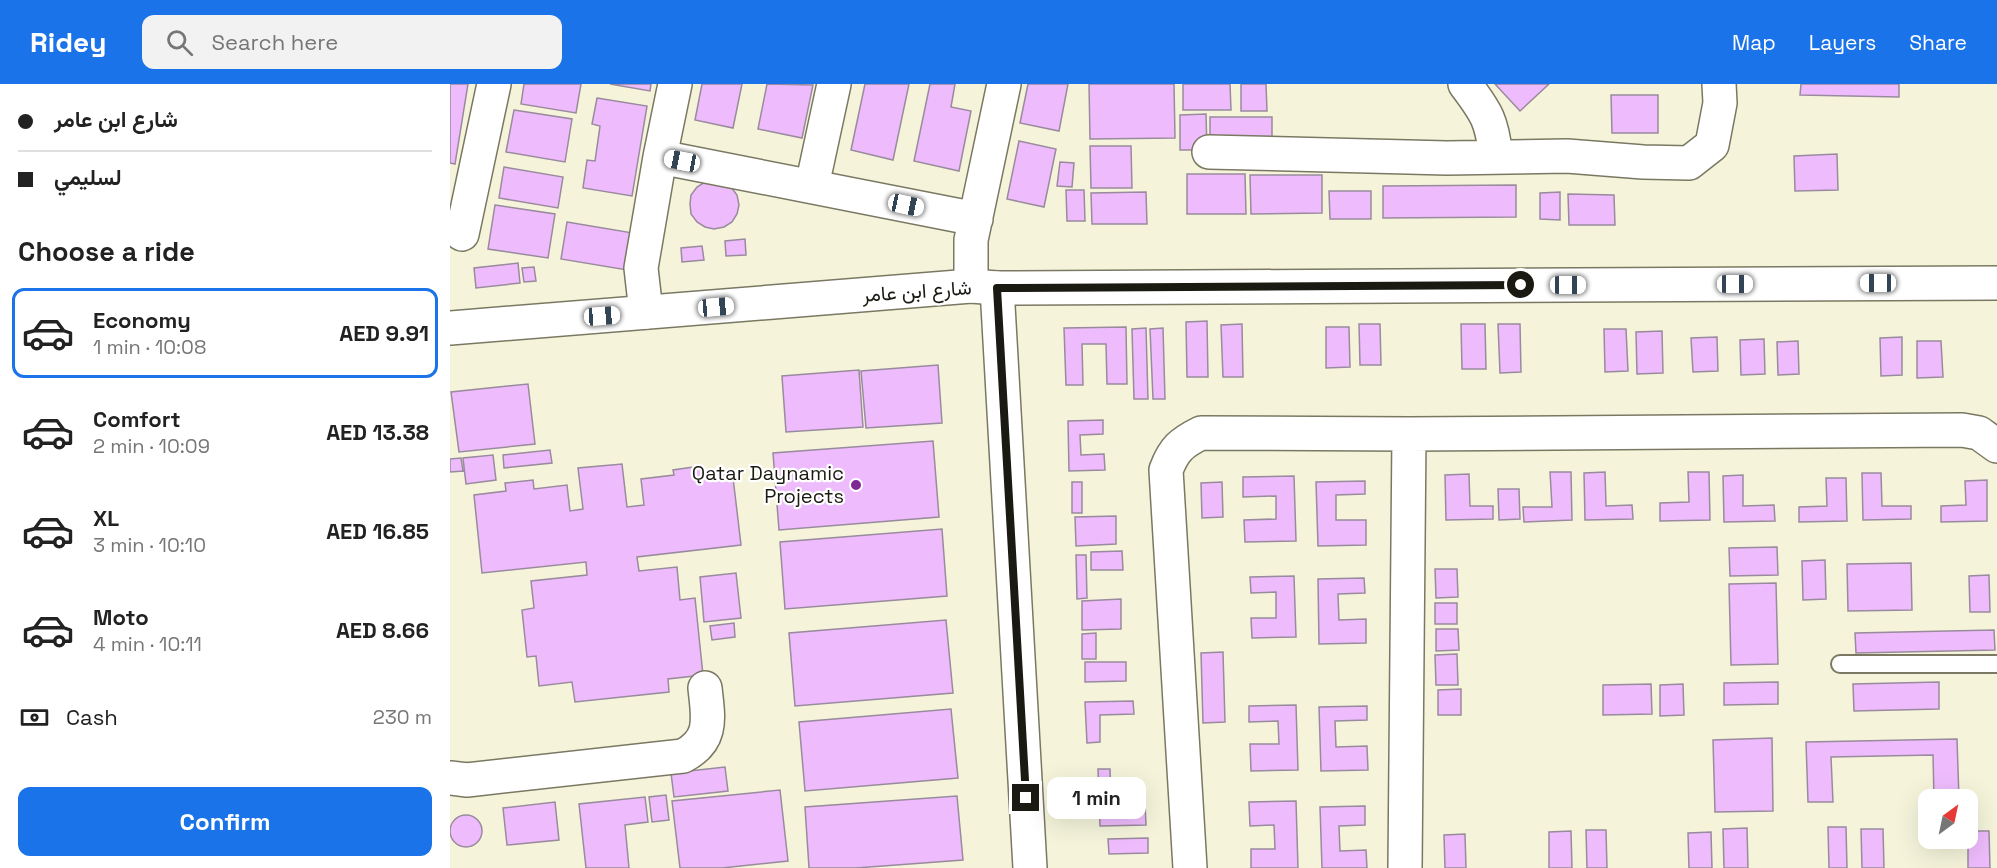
<!DOCTYPE html>
<meta charset="utf-8">
<style>
body{margin:0;font-family:"Space Grotesk",Vazirmatn,sans-serif;background:#f2f2f2;color:#222;height:100vh;display:flex;flex-direction:column;font-size:22px;white-space:nowrap}
*{box-sizing:border-box;margin:0}
p{font-size:20px;color:#767676}
.icon{flex:none;width:33px;height:33px;fill:none;stroke:currentColor;stroke-width:2;stroke-linecap:round;stroke-linejoin:round}
.map{position:relative;flex:1;overflow:hidden}
.panel{display:flex;flex-direction:column;background:#fff;width:450px}
.panel>*{flex:none}
.top-card{display:grid;align-content:center;height:132px;padding:0 18px;background:#fff}
.needle{width:39px;rotate:33deg}
.buttons{position:absolute;left:1468px;top:705px;display:grid;gap:12px}
.buttons a{display:grid;place-items:center;width:60px;height:60px;border-radius:12px;background:#fff;box-shadow:0 6px 24px #0002;font-size:30px}
.end{position:absolute;width:27px;height:27px;margin:-14px;border:8px solid #1b1a12;background:#fff;box-shadow:0 0 0 3px #fff}
.from{border-radius:50%}
.bubble{position:absolute;height:42px;border-radius:12px;background:#fff;box-shadow:0 6px 24px #0002;font-size:20px;font-weight:700;line-height:42px;text-align:center}
.car{position:absolute;width:18px;height:36px;margin:-18px -9px;border-radius:8px;box-shadow:0 0 4px 2px #0007;background:linear-gradient(#fff 24%,#345 0 40%,#fff 0 76%,#345 0 86%,#fff 0)}
.top-card b{display:flex;align-items:center;gap:21px;height:57px;font-size:22px}
.top-card b+b{border-top:2px solid #e0e0e0}
.top-card i{width:15px;height:15px;background:#222}
ul{padding:0;list-style:none}
li{display:flex;align-items:center;gap:18px;height:90px;margin:0 12px 9px;padding:0 6px;border:3px solid transparent;border-radius:12px}
li div{flex:1}
li b{display:block;font-size:22px}
li em{font-style:normal;font-weight:700}
li.on{border-color:#1a73e8}
li>.icon{width:54px;height:54px;stroke-width:1.5}
h2{padding:0 18px;font-size:27px;line-height:72px}
.pay{display:flex;align-items:center;gap:15px;height:66px;padding:0 18px;font-size:22px}
.pay p{margin-inline-start:auto}
.button{display:flex;gap:12px;margin-top:auto;padding:12px 18px}
.button a{flex:1;height:69px;border-radius:12px;background:#1a73e8;color:#fff;font-size:24px;font-weight:700;line-height:69px;text-align:center}
header{display:flex;align-items:center;gap:36px;box-sizing:border-box;height:84px;padding:0 30px;background:#1a73e8;color:#fff}
header strong{font-size:28px}
nav{display:flex;gap:33px;margin-inline-start:auto;font-size:21px}
.search{width:420px;height:54px;background:#f2f2f2;display:flex;align-items:center;gap:15px;box-sizing:border-box;padding:0 21px;border-radius:12px;color:#767676;font-size:22px}
main{display:flex;flex:1;min-height:0}
.map>svg:first-child{display:block}
</style>
<header>
<strong>Ridey</strong>
<div class="search"><svg class="icon" aria-label="search" viewBox="0 0 24 24"><circle cx="10" cy="10" r="6"/><path d="M15 15l6 6"/></svg>Search here</div>
<nav><a>Map</a><a>Layers</a><a>Share</a></nav>
</header>
<main>
<section class="panel">
<div class="top-card">
<b><i class="from"></i>شارع ابن عامر</b>
<b><i></i>لسليمي</b>
</div>
<h2>Choose a ride</h2>
<ul>
<li class="on"><svg class="icon" aria-label="car" viewBox="0 0 24 24"><path d="M5 17H2v-5l4-1 3-4h7l3 4 3 1v5h-3M9 17h6M6 11h13"/><circle cx="7" cy="17" r="2"/><circle cx="17" cy="17" r="2"/></svg><div><b>Economy</b><p>1 min · 10:08</p></div><em>AED 9.91</em></li>
<li><svg class="icon" aria-label="car" viewBox="0 0 24 24"><path d="M5 17H2v-5l4-1 3-4h7l3 4 3 1v5h-3M9 17h6M6 11h13"/><circle cx="7" cy="17" r="2"/><circle cx="17" cy="17" r="2"/></svg><div><b>Comfort</b><p>2 min · 10:09</p></div><em>AED 13.38</em></li>
<li><svg class="icon" aria-label="car" viewBox="0 0 24 24"><path d="M5 17H2v-5l4-1 3-4h7l3 4 3 1v5h-3M9 17h6M6 11h13"/><circle cx="7" cy="17" r="2"/><circle cx="17" cy="17" r="2"/></svg><div><b>XL</b><p>3 min · 10:10</p></div><em>AED 16.85</em></li>
<li><svg class="icon" aria-label="car" viewBox="0 0 24 24"><path d="M5 17H2v-5l4-1 3-4h7l3 4 3 1v5h-3M9 17h6M6 11h13"/><circle cx="7" cy="17" r="2"/><circle cx="17" cy="17" r="2"/></svg><div><b>Moto</b><p>4 min · 10:11</p></div><em>AED 8.66</em></li>
</ul>
<div class="pay"><svg class="icon" aria-label="cash" viewBox="0 0 24 24"><path d="M3 7h18v10H3z"/><circle cx="12" cy="12" r="2"/></svg>Cash<p>230 m</p></div>
<div class="button"><a>Confirm</a></div>
</section>
<div class="map">
<svg width="1547" height="784" viewBox="0 0 1547 784">
<rect width="100%" height="100%" fill="#f5f4db"/>
<!-- building -->
<path fill="#eebcfc" stroke="#998a9d" stroke-width="1.5" d="M 0,0 L 18,0 L 5,80 L 0,79 Z
M 74,0 L 131,0 L 126,29 L 71,20 Z
M 160,0 L 201,0 L 200,7 Z
M 252,0 L 292,0 L 283,44 L 245,36 Z
M 317,0 L 363,1 L 352,54 L 308,45 Z
M 415,0 L 459,0 L 443,76 L 401,66 Z
M 480,0 L 505,0 L 501,23 L 521,27 L 509,87 L 464,77 Z
M 578,0 L 618,0 L 609,47 L 570,39 Z
M 639,0 L 724,0 L 725,54 L 640,55 Z
M 733,0 L 780,0 L 781,26 L 733,26 Z
M 791,0 L 816,0 L 817,27 L 791,27 Z
M 1045,0 L 1099,0 L 1070,27 Z
M 1351,0 L 1449,0 L 1449,13 L 1350,11 Z
M 1161,11 L 1208,11 L 1208,49 L 1162,49 Z
M 147,14 L 197,22 L 182,112 L 133,104 L 137,76 L 145,77 L 150,42 L 142,40 Z
M 64,26 L 122,35 L 115,78 L 56,68 Z
M 756,30 L 757,66 L 730,66 L 730,31 Z
M 760,33 L 822,33 L 822,57 L 760,57 Z
M 569,57 L 606,65 L 594,123 L 557,115 Z
M 640,62 L 681,62 L 682,104 L 641,104 Z
M 1387,70 L 1388,106 L 1345,107 L 1344,72 Z
M 610,78 L 624,79 L 622,103 L 607,102 Z
M 54,83 L 113,93 L 108,124 L 49,114 Z
M 737,90 L 795,90 L 796,130 L 737,130 Z
M 800,91 L 872,91 L 872,129 L 801,130 Z
M 255,98 L 281,103 L 287,111 L 289,121 L 287,130 L 282,138 L 274,143 L 264,145 L 255,143 L 247,138 L 241,130 L 240,120 L 241,111 L 247,103 Z
M 1066,101 L 1066,133 L 933,134 L 933,102 Z
M 616,106 L 634,106 L 635,137 L 617,137 Z
M 879,107 L 921,107 L 921,135 L 880,135 Z
M 696,108 L 697,140 L 642,140 L 641,109 Z
M 1110,108 L 1110,136 L 1090,135 L 1090,109 Z
M 1118,110 L 1164,111 L 1165,141 L 1119,141 Z
M 45,121 L 105,130 L 98,174 L 38,165 Z
M 117,138 L 183,149 L 177,186 L 111,175 Z
M 295,155 L 296,171 L 276,172 L 275,157 Z
M 252,162 L 254,176 L 232,178 L 231,164 Z
M 68,179 L 70,199 L 26,204 L 24,184 Z
M 84,183 L 86,197 L 74,198 L 72,184 Z
M 757,237 L 758,293 L 737,293 L 736,238 Z
M 792,240 L 793,293 L 773,293 L 771,241 Z
M 909,240 L 930,240 L 931,281 L 910,281 Z
M 1011,240 L 1035,240 L 1036,285 L 1012,285 Z
M 1048,240 L 1070,240 L 1071,288 L 1050,289 Z
M 676,243 L 677,300 L 657,300 L 656,260 L 632,260 L 633,301 L 616,301 L 614,244 Z
M 876,243 L 899,243 L 900,283 L 876,284 Z
M 696,244 L 698,315 L 684,315 L 682,245 Z
M 713,244 L 715,315 L 703,315 L 700,245 Z
M 1154,245 L 1176,245 L 1178,287 L 1155,288 Z
M 1212,247 L 1213,289 L 1187,290 L 1186,248 Z
M 1267,253 L 1268,287 L 1243,288 L 1241,254 Z
M 1452,253 L 1452,291 L 1431,292 L 1430,254 Z
M 1314,255 L 1315,290 L 1291,291 L 1290,256 Z
M 1348,257 L 1349,290 L 1328,291 L 1327,258 Z
M 1467,257 L 1491,257 L 1493,293 L 1467,294 Z
M 488,281 L 492,339 L 416,344 L 411,287 Z
M 409,286 L 413,343 L 336,348 L 332,292 Z
M 78,300 L 85,360 L 9,368 L 1,308 Z
M 653,336 L 653,350 L 630,351 L 631,371 L 654,370 L 655,386 L 619,387 L 618,337 Z
M 483,357 L 489,433 L 329,446 L 323,369 Z
M 100,366 L 102,379 L 54,384 L 53,371 Z
M 43,371 L 46,396 L 16,400 L 13,374 Z
M 11,374 L 13,387 L 0,388 L 0,375 Z
M 172,380 L 177,423 L 194,421 L 191,395 L 224,391 L 223,386 L 250,382 L 251,389 L 282,385 L 291,461 L 187,473 L 189,487 L 227,483 L 230,516 L 245,514 L 253,591 L 218,595 L 219,608 L 125,618 L 122,598 L 89,602 L 86,572 L 77,573 L 72,526 L 84,524 L 81,497 L 137,491 L 136,478 L 32,489 L 24,411 L 56,407 L 55,399 L 83,396 L 84,405 L 117,401 L 120,427 L 133,425 L 128,384 Z
M 1100,388 L 1121,388 L 1122,436 L 1074,438 L 1073,423 L 1102,423 Z
M 1155,388 L 1156,422 L 1182,421 L 1183,435 L 1135,436 L 1134,389 Z
M 1238,388 L 1259,388 L 1260,436 L 1210,437 L 1210,419 L 1239,418 Z
M 1412,389 L 1431,389 L 1432,422 L 1461,422 L 1461,435 L 1413,436 Z
M 1019,390 L 1020,422 L 1043,422 L 1043,435 L 996,436 L 995,391 Z
M 1293,391 L 1293,422 L 1324,421 L 1325,437 L 1274,438 L 1273,392 Z
M 844,392 L 846,457 L 795,458 L 794,436 L 826,435 L 826,412 L 793,413 L 793,393 Z
M 1376,394 L 1396,394 L 1397,437 L 1349,438 L 1349,423 L 1377,422 Z
M 1537,396 L 1537,437 L 1491,438 L 1491,422 L 1516,421 L 1515,397 Z
M 915,397 L 915,410 L 886,411 L 886,436 L 916,436 L 916,461 L 868,462 L 866,398 Z
M 622,398 L 632,398 L 632,429 L 622,429 Z
M 772,398 L 773,433 L 752,434 L 751,399 Z
M 1048,405 L 1069,405 L 1070,435 L 1049,436 Z
M 666,432 L 666,460 L 626,462 L 625,433 Z
M 492,445 L 497,512 L 335,525 L 330,458 Z
M 1327,463 L 1328,491 L 1280,492 L 1279,464 Z
M 672,467 L 673,486 L 641,486 L 641,468 Z
M 626,471 L 636,471 L 637,514 L 627,515 Z
M 1375,476 L 1376,515 L 1353,516 L 1352,477 Z
M 1461,479 L 1462,526 L 1398,527 L 1397,480 Z
M 985,485 L 1007,485 L 1008,513 L 986,514 Z
M 286,489 L 291,534 L 254,538 L 250,493 Z
M 1539,491 L 1540,528 L 1520,528 L 1519,492 Z
M 844,492 L 846,553 L 802,554 L 801,534 L 826,534 L 826,508 L 801,509 L 800,493 Z
M 914,494 L 915,509 L 888,510 L 889,536 L 916,535 L 916,559 L 869,560 L 868,495 Z
M 1326,499 L 1328,580 L 1281,581 L 1279,500 Z
M 671,515 L 671,545 L 632,546 L 632,517 Z
M 985,519 L 1007,519 L 1007,540 L 985,540 Z
M 496,536 L 503,609 L 345,622 L 339,549 Z
M 284,539 L 285,553 L 262,556 L 260,542 Z
M 986,545 L 1008,545 L 1009,566 L 986,567 Z
M 1544,546 L 1545,566 L 1406,569 L 1405,549 Z
M 646,549 L 646,575 L 632,575 L 632,550 Z
M 773,568 L 775,638 L 753,639 L 751,569 Z
M 1007,570 L 1008,601 L 986,601 L 985,571 Z
M 635,578 L 676,578 L 676,597 L 635,598 Z
M 1328,598 L 1328,620 L 1274,621 L 1274,599 Z
M 1489,598 L 1489,625 L 1404,627 L 1403,600 Z
M 1201,600 L 1202,630 L 1153,631 L 1153,601 Z
M 1233,600 L 1234,631 L 1210,632 L 1210,601 Z
M 1011,605 L 1011,631 L 988,631 L 988,606 Z
M 683,617 L 684,630 L 650,631 L 650,658 L 637,659 L 635,618 Z
M 846,621 L 848,686 L 801,687 L 800,660 L 829,660 L 828,637 L 799,638 L 799,622 Z
M 917,622 L 917,636 L 885,637 L 886,663 L 917,662 L 918,686 L 871,687 L 869,623 Z
M 501,625 L 508,694 L 355,707 L 349,638 Z
M 1322,654 L 1323,727 L 1265,728 L 1263,656 Z
M 1507,655 L 1509,715 L 1484,716 L 1483,671 L 1381,673 L 1383,718 L 1358,718 L 1356,658 Z
M 275,683 L 278,707 L 224,713 L 221,689 Z
M 648,685 L 660,685 L 661,720 L 695,719 L 696,741 L 650,742 Z
M 330,706 L 338,777 L 272,784 L 230,784 L 222,717 Z
M 216,711 L 219,736 L 202,738 L 199,713 Z
M 507,712 L 513,776 L 406,784 L 359,784 L 355,723 Z
M 195,713 L 198,738 L 175,741 L 179,784 L 136,784 L 129,720 Z
M 846,717 L 848,784 L 801,784 L 801,765 L 825,765 L 824,741 L 800,742 L 799,718 Z
M 105,718 L 109,756 L 57,761 L 53,724 Z
M 915,722 L 915,741 L 889,742 L 890,767 L 916,766 L 917,784 L 872,784 L 870,723 Z
M0 747a16 16 0 1 1 32 0a16 16 0 1 1-32 0Z
M 1378,743 L 1396,743 L 1397,784 L 1379,784 Z
M 1297,744 L 1298,784 L 1274,784 L 1273,745 Z
M 1411,745 L 1433,745 L 1434,784 L 1412,784 Z
M 1136,746 L 1156,746 L 1157,784 L 1137,784 Z
M 1121,747 L 1122,784 L 1099,784 L 1099,748 Z
M 1518,747 L 1539,747 L 1540,784 L 1518,784 Z
M 1261,748 L 1262,784 L 1239,784 L 1238,749 Z
M 1015,750 L 1016,784 L 995,784 L 994,751 Z
M 698,754 L 698,769 L 659,770 L 658,755 Z"/>
<g fill="none" stroke-linecap="round" stroke-linejoin="round">
<!-- lane casing -->
<g stroke="#7a7862" stroke-width="20">
<path id="lane" d="M 1390,580 L 1547,580"/>
</g>
<!-- street casing -->
<g stroke="#7a7862" stroke-width="36">
<path id="street" d="M 1015,0 C 1037,29 1042,37 1046,73
M 759,68 L 997,74 L 1117,72 L 1193,78 L 1239,79 L 1262,61 L 1270,19 L 1269,0
M 210,73 L 526,135
M 362,102 L 384,0
M 12,150 L 44,0
M 521,202 L 521,156 L 554,0
M 547,204 L 580,784
M 196,228 L 191,184 L 210,73 L 225,0
M 0,694 L 17,696 L 233,672 C 264,656 258,633 255,604
M 740,784 L 716,386 C 724,365 731,359 751,349 L 959,350 L 1512,346 L 1529,349 L 1547,362
M 955,784 L 959,350"/>
</g>
<!-- secondary casing -->
<g stroke="#7a7862" stroke-width="36">
<path id="secondary" d="M 0,244 L 521,202 L 547,204 L 1547,199"/>
</g>
<!-- lane -->
<use href="#lane" stroke="#fff" stroke-width="16"/>
<!-- street -->
<use href="#street" stroke="#fff" stroke-width="33"/>
<!-- secondary -->
<use href="#secondary" stroke="#fff" stroke-width="33"/>
</g>
<g fill="none" stroke-linecap="round" stroke-linejoin="round">
<!-- route -->
<path stroke="#1b1a12" stroke-width="8" d="M 576,714 L 547,204 L 1071,201"/>
</g>
<!-- markers -->
<circle fill="#7f2795" stroke="#fff" stroke-width="2" cx="406" cy="401" r="6"/>
<g text-anchor="middle" dominant-baseline="central" stroke-width="4.5" stroke-linejoin="round" paint-order="stroke">
<!-- street labels -->
<g font-size="20" fill="#1b1a12" stroke="#fff">
<text transform="translate(467 207) rotate(-4)">شارع ابن عامر</text>
</g>
<!-- poi labels -->
<g font-size="20" fill="#1b1a12" stroke="#fff" text-anchor="end">
<text x="394" y="389">Qatar Daynamic<tspan x="394" dy="23">Projects</tspan></text>
</g>
</g>
</svg>
<div class="buttons">
<a><svg class="needle" viewBox="-14 -14 28 28"><path d="M0-13l5 13h-10z" fill="#e53935"/><path d="M0 13l5-13h-10z" fill="#767676"/></svg></a>
</div>
<i class="end from" style="left:1071px;top:201px"></i>
<i class="end" style="left:576px;top:714px"></i>
<div class="bubble" style="left:597px;top:693px;width:99px">1 min</div>
<i class="car" style="left:232px;top:77px;rotate:281deg"></i>
<i class="car" style="left:456px;top:121px;rotate:102deg"></i>
<i class="car" style="left:1428px;top:199px;rotate:270deg"></i>
<i class="car" style="left:1285px;top:200px;rotate:90deg"></i>
<i class="car" style="left:1118px;top:201px;rotate:90deg"></i>
<i class="car" style="left:266px;top:223px;rotate:85deg"></i>
<i class="car" style="left:152px;top:232px;rotate:86deg"></i>
</div>
</main>
